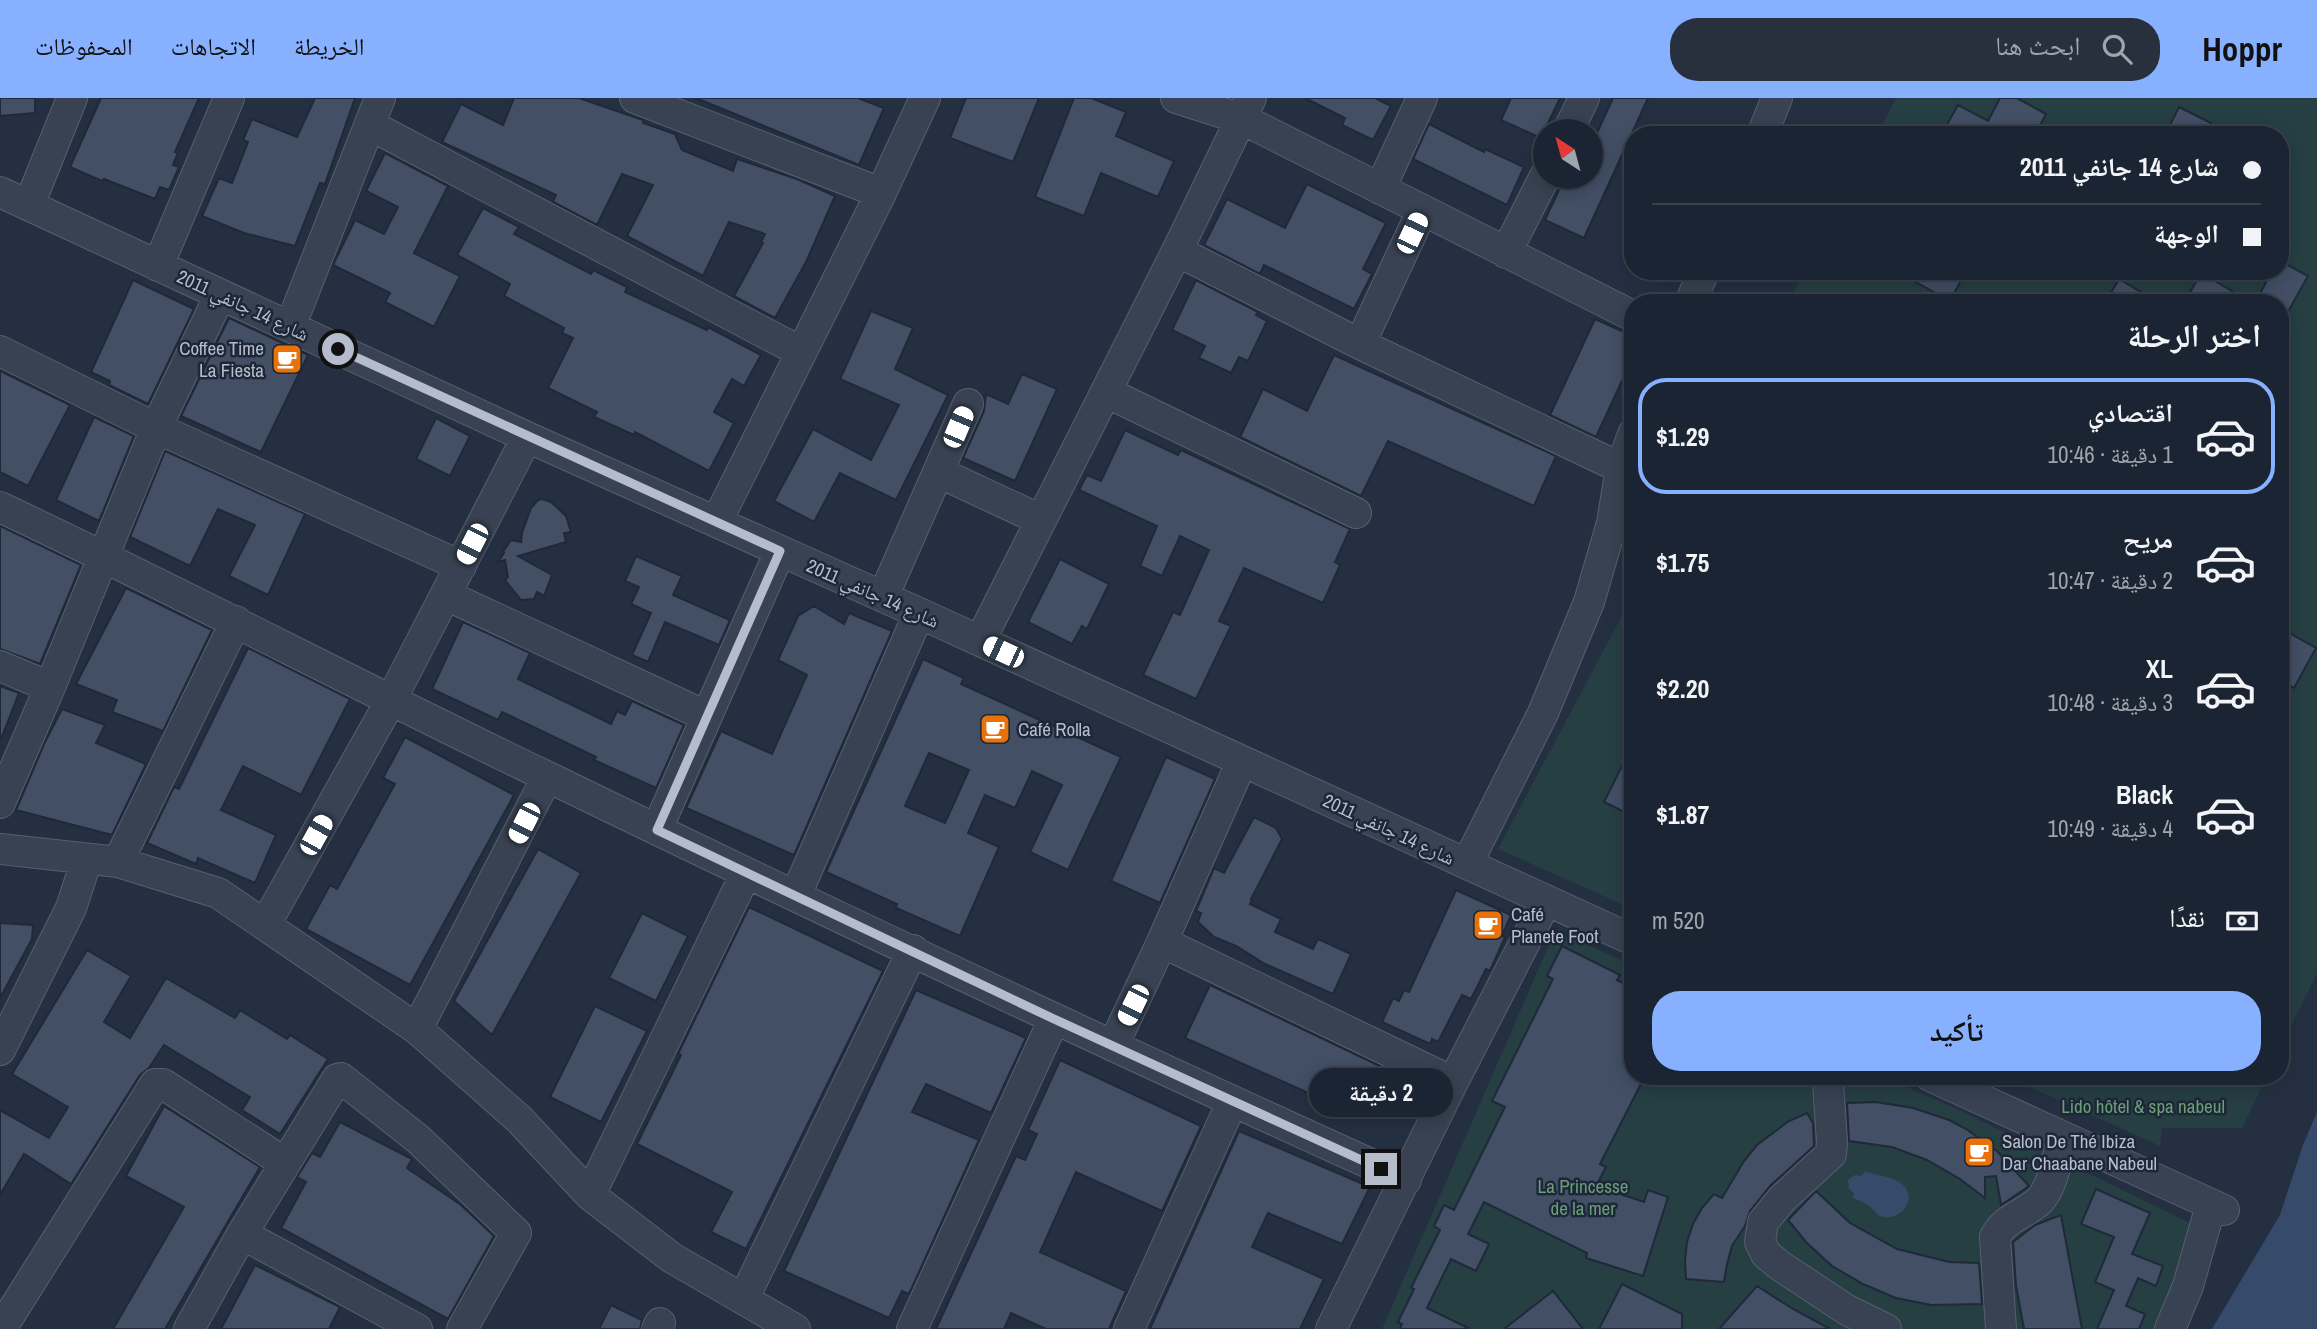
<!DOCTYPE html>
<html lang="ar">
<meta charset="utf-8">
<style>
body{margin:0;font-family:"Archivo Narrow","Noto Naskh Arabic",sans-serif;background:#28303e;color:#f1f3f6;direction:rtl;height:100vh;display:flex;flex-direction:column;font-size:26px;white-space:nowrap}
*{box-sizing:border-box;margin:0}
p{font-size:23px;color:#a0a4ac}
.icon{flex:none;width:38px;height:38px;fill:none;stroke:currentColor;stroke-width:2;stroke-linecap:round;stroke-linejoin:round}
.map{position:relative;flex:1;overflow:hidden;direction:ltr}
.drawer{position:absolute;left:1624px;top:196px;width:665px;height:791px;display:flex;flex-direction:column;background:#1b2432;border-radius:28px;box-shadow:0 4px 18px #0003,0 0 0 2px #39414d;direction:rtl}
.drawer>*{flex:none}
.banner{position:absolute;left:1624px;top:28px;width:665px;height:154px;border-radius:28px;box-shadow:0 4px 18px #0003,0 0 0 2px #39414d;direction:rtl;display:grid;align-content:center;height:154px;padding:0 28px;background:#1b2432}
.needle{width:46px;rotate:324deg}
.fabs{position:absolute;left:1533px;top:21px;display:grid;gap:14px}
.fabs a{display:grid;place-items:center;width:70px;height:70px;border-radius:50%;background:#1b2432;box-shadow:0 4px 18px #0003,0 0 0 2px #39414d;font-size:35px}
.end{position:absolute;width:32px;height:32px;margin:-16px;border:9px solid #b5bdcc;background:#111;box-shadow:0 0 0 4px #111}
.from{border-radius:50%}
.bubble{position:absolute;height:49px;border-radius:24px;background:#1b2432;box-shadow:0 4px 18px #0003,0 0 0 2px #39414d;font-size:23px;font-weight:800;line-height:49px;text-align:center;direction:rtl}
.car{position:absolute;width:21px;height:42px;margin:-21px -10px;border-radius:9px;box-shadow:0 0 5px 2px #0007;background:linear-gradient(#fff 24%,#345 0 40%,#fff 0 76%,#345 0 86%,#fff 0)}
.banner b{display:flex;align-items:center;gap:24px;height:66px;font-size:26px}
.banner b+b{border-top:2px solid #39414d}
.banner i{width:18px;height:18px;background:#f1f3f6}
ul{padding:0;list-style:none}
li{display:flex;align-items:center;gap:21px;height:116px;margin:0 14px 10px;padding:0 14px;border:4px solid transparent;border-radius:28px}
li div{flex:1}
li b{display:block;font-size:26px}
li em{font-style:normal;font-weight:800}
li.selected{border-color:#87b1ff}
li>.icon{width:63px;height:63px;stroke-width:1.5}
h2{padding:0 28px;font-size:32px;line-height:84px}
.pay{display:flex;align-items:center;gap:18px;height:77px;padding:0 28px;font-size:26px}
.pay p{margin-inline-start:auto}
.button{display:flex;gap:14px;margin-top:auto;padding:14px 28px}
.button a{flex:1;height:80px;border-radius:28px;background:#87b1ff;color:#111;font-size:28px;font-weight:800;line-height:80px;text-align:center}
header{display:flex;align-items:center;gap:42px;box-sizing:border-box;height:98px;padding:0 35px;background:#87b1ff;color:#111}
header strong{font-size:33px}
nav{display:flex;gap:38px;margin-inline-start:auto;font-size:24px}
.search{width:490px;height:63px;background:#28303e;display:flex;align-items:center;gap:18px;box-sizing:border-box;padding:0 24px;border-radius:28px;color:#a0a4ac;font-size:26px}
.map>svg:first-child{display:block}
</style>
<header>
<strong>Hoppr</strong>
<div class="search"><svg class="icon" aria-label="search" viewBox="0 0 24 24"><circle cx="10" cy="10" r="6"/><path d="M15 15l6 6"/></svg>ابحث هنا</div>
<nav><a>الخريطة</a><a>الاتجاهات</a><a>المحفوظات</a></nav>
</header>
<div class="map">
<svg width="2317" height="1231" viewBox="0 0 2317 1231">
<rect width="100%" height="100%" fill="#243042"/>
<!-- green -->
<path fill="#263f43" d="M 1896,0 L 2317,0 L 2317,875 L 2280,951 L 2280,205 L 1788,205 L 1804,173 L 2280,173 L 2280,37 L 1877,37 Z
M 1633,497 L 1633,811 L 1498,751 Z
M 1555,833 L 1633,867 L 1633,978 L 1882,978 L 1961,1013 L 2194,1127 L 2161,1231 L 1382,1231 Z
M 2005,978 L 2267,978 L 2242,1030 L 2162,1030 L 2160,1048 Z"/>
<!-- water -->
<path fill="#364a6a" d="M 2317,1014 L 2317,1231 L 2212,1231 L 2280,1117 L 2303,1047 Z
M 1865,1073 C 1876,1078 1898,1079 1905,1089 C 1917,1106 1897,1124 1880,1118 C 1875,1115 1873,1110 1868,1107 C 1864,1104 1858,1102 1853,1100 L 1854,1095 L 1849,1091 L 1848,1082 L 1855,1077 L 1862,1078 Z"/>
<!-- building -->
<path fill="#424f65" stroke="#1f2939" stroke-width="2" fill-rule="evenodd" d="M 0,0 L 35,0 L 35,15 L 0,18 Z
M 101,0 L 199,0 L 175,54 L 178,55 L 173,67 L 179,69 L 169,92 L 160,89 L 155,101 L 104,81 L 102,83 L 70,69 Z
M 315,0 L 355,0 L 325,86 L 320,85 L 295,148 L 244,135 L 202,118 L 219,80 L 232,85 L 248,44 L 243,42 L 252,21 L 297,39 Z
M 514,0 L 579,0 L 640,21 L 644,22 L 643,25 L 675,36 L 682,52 L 733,73 L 737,61 L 797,81 L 835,98 L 806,164 L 775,220 L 734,198 L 763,145 L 761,144 L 765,136 L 729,124 L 703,178 L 627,138 L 653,87 L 622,76 L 597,127 L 553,104 L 556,97 L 442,44 L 461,6 L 503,27 Z
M 696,0 L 858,0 L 884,10 L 859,67 Z
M 966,0 L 1039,0 L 1013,64 L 950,40 Z
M 1074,0 L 1091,0 L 1126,14 L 1116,38 L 1174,63 L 1158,99 L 1101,75 L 1084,118 L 1035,99 Z
M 1305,0 L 1375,0 L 1391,8 L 1373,42 L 1342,27 L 1345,20 Z
M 1511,0 L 1560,0 L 1541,40 L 1501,22 Z
M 1613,0 L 1648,0 L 1584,140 L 1545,122 L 1565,79 L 1591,79 L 1591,34 L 1596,37 Z
M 2000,0 L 2017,0 L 2046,16 L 2035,37 L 1941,37 L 1958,7 L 1988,23 Z
M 2179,9 L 2211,25 L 2205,37 L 2165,37 Z
M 1429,26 L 1484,54 L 1485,51 L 1524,69 L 1507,107 L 1413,61 Z
M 385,55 L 448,88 L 414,155 L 460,178 L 434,229 L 385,204 L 390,195 L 333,167 L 355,122 L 384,136 L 398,109 L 366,93 Z
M 1307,86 L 1386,125 L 1363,171 L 1372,176 L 1354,211 L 1264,167 L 1260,176 L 1204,147 L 1227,101 L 1285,130 Z
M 483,110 L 519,129 L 514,136 L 591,176 L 593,172 L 627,189 L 625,194 L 707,232 L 708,229 L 761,257 L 744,288 L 732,281 L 714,314 L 734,325 L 709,373 L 635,334 L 634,337 L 594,319 L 597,314 L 548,290 L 573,240 L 562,235 L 564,230 L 504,198 L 510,186 L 457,157 Z
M 2280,163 L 2308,178 L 2280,228 L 2280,205 L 2255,205 L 2272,173 L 2280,173 Z
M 1896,173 L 1966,173 L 1950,203 Z
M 2201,175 L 2232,193 L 2225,205 L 2184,205 Z
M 2119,181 L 2159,205 L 2105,205 Z
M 133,182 L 194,211 L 148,306 L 109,287 L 110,283 L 91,274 Z
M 1196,182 L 1258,214 L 1256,217 L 1267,223 L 1248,263 L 1239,259 L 1231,275 L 1199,260 L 1205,248 L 1172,232 Z
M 871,213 L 913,230 L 895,271 L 948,297 L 896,402 L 840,375 L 814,424 L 774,403 L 813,331 L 871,362 L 899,307 L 840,281 Z
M 229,220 L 308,257 L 261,354 L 181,318 Z
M 1595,221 L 1633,238 L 1633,259 L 1596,339 L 1550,317 Z
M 1334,257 L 1556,358 L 1534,408 L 1388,343 L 1361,398 L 1240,339 L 1263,291 L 1307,313 Z
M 0,273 L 70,307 L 28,388 L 0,374 Z
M 1022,276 L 1057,291 L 1015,383 L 963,360 L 984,313 L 986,296 L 1008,306 Z
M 94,319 L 134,338 L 99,423 L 56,402 Z
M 436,320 L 470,338 L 450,378 L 416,361 Z
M 1125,332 L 1178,357 L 1181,352 L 1350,431 L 1335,464 L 1340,467 L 1323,505 L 1244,470 L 1219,523 L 1231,528 L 1196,601 L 1143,577 L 1173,514 L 1180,517 L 1209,452 L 1180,438 L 1162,478 L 1140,468 L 1157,428 L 1079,392 L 1087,377 L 1101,383 Z
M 165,353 L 305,416 L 268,497 L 229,478 L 255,427 L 218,411 L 190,468 L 130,439 Z
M 542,401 L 551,404 L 566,418 L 571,434 L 564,435 L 566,444 L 518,458 L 552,477 L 544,498 L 537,494 L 534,501 L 521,502 L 505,482 L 508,479 L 505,462 L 498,464 L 504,455 L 503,450 L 505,451 L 511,442 L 521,444 L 522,435 L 531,410 L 538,402 Z
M 0,428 L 81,467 L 40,566 L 0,551 Z
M 636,458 L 682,478 L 673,497 L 730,522 L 719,547 L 665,524 L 648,564 L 632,557 L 651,515 L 631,506 L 639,489 L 625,483 Z
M 1060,461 L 1109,486 L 1087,531 L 1082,528 L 1072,546 L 1028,524 Z
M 126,490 L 212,532 L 163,633 L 112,614 L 117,602 L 76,586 Z
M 814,508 L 844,526 L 849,515 L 892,533 L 794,757 L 686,710 L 721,633 L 772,656 L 807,577 L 778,562 L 798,518 Z
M 463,524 L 530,555 L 518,581 L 611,626 L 617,613 L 625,617 L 632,603 L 684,627 L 656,690 L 594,662 L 596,659 L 502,614 L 498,622 L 432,591 Z
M 2286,533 L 2316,550 L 2294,590 L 2280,582 L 2280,543 Z
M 248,550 L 350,601 L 301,697 L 243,668 L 221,712 L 276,737 L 255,785 L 198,760 L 196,766 L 147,745 L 174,689 L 179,691 Z
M 923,561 L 964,580 L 961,586 L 1121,659 L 1068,772 L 1030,754 L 1062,687 L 1032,673 L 1015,710 L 985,697 L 968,735 L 999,749 L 960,838 L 896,810 L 897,806 L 826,774 ZM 929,655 L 969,672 L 945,725 L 905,708 Z
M 0,588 L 19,595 L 1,641 L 0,641 Z
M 62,611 L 105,627 L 96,645 L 146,666 L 112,737 L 16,712 L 45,644 Z
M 405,639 L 514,697 L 410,887 L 306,831 L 330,787 L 337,791 L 395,686 L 383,680 Z
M 1633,646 L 1633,718 L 1604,704 Z
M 1166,659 L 1215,681 L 1160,805 L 1111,783 Z
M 1254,719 L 1276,730 L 1282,741 L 1251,801 L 1252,802 L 1250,806 L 1281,821 L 1275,834 L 1313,851 L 1318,841 L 1351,856 L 1333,896 L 1265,866 L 1236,848 L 1214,839 L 1198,824 L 1201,815 L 1196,813 L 1214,770 L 1224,775 Z
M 538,751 L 581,775 L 492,937 L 454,903 Z
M 1456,792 L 1511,817 L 1502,838 L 1505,839 L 1490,873 L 1486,871 L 1471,901 L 1462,897 L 1438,944 L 1432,941 L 1430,946 L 1382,924 L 1393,900 L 1399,903 L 1404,892 L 1409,894 Z
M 749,809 L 883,873 L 746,1151 L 711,1134 L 732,1094 L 637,1046 L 681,957 L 678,956 Z
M 642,815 L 688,838 L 656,903 L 609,880 Z
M 0,825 L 33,827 L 32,841 L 0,900 Z
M 1562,848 L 1620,877 L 1617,882 L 1633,890 L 1633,978 L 1645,978 L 1600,1066 L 1606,1069 L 1596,1088 L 1644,1104 L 1648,1092 L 1668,1099 L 1643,1178 L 1586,1160 L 1587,1155 L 1484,1104 L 1468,1136 L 1489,1146 L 1476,1173 L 1451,1161 L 1427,1210 L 1470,1231 L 1400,1231 L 1402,1226 L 1398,1224 L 1414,1191 L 1411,1190 L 1440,1132 L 1434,1128 L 1444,1107 L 1454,1112 L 1505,1009 L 1492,1003 L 1553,881 L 1547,878 Z
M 87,852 L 131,878 L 104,924 L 130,940 L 166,880 L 235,920 L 240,912 L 287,941 L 290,937 L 328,961 L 280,1036 L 242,1012 L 250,999 L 164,947 L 149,970 L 140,977 L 71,1086 L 24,1056 L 0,1097 L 0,1012 L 49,1040 L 68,1009 L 12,976 Z
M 1210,887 L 1384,970 L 1360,1018 L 1185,940 Z
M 916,892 L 1026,940 L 991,1015 L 926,986 L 912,1014 L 979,1042 L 909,1196 L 902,1193 L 889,1220 L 784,1173 Z
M 595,908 L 647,933 L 601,1024 L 550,999 Z
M 1060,962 L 1201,1028 L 1162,1113 L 1076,1074 L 1040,1154 L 1126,1193 L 1109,1231 L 1046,1231 L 1011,1215 L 1004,1231 L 936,1231 L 1016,1058 L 1025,1062 L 1037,1036 L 1028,1032 Z
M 1876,1004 L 1913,1010 L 1949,1022 L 1966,1031 L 1997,1053 L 2029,1088 L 2001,1107 L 1996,1078 L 1985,1079 L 1985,1100 L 1960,1081 L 1927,1062 L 1892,1049 L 1849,1043 L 1847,1005 Z
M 164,1008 L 260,1069 L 165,1231 L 113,1231 L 184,1109 L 126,1078 Z
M 1807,1015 L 1813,1025 L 1814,1048 L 1770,1088 L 1750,1113 L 1745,1128 L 1732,1148 L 1727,1166 L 1724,1184 L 1686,1181 L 1685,1163 L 1687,1144 L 1693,1126 L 1702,1110 L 1714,1096 L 1722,1100 L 1744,1063 L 1757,1047 L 1789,1023 Z
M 340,1024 L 412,1061 L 407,1070 L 461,1107 L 494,1138 L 448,1221 L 281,1130 L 306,1084 L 297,1079 L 312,1055 L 320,1059 Z
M 1239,1033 L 1370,1089 L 1342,1146 L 1268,1115 L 1252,1149 L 1324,1181 L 1300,1231 L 1150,1231 Z
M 2096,1091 L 2150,1115 L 2132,1156 L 2163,1168 L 2156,1188 L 2138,1180 L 2126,1208 L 2145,1216 L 2139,1231 L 2097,1231 L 2114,1192 L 2095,1184 L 2114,1139 L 2081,1126 Z
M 1816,1093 L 1850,1125 L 1897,1151 L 1949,1164 L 1979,1165 L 1982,1206 L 1931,1207 L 1896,1200 L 1863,1186 L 1832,1168 L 1806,1144 L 1788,1122 Z
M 2061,1117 L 2082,1231 L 2024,1231 L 2016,1188 L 2013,1144 L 2035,1127 Z
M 255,1167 L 340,1209 L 329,1231 L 221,1231 Z
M 1622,1186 L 1682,1216 L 1682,1231 L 1599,1231 Z
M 1757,1188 L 1793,1211 L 1830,1231 L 1719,1231 Z
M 1553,1193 L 1583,1231 L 1504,1231 Z
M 611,1207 L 642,1222 L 640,1231 L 599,1231 Z"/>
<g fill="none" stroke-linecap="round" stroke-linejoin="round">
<!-- minor casing -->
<g stroke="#56606f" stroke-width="32">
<path id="minor" d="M 635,0 L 881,95
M 1176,0 L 1242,21 L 1633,218
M 370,27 L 801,254
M 1568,33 L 1584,0
M 1762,37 L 1777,0
M 1380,91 L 1422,0
M 0,94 L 527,339 L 919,515 L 1633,842
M 29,107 L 72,0
M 1177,153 L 1360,246 L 1621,370
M 1506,155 L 1545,78
M 158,168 L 229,0
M 1690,205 L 1704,173
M 290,229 L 380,0
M 1360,246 L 1422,113
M 0,253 L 156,330 L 461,468
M 1106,294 L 1356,415
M 938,374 L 1041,422
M 0,409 C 184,496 364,591 548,679 C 832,817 1118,952 1406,1082
M 717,423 L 881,95 L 925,0
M 446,497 L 706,618
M 883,499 L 968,306
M 980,543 L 1177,153 L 1251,0
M 0,568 L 50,589
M 0,705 L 50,589 L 156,330 L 220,197
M 657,731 L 780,453
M 0,751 L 118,764 L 218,795 L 417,931 L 519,1021 L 590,1097 L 672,1160 L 795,1231
M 118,764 L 236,523
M 1467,766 L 1543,615 L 1589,504 L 1612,425 L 1621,370 L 1633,336
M 796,797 L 919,515
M 265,827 L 391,602 L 527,339
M 1162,844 L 1453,984
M 417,931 L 547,679
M 1113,948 L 1162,844 L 1242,663
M 0,952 L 71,810 L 87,761
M 1831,978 L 1828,984 L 1832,1044 L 1831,1056 L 1782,1101 L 1763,1124 L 1760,1144 L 1766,1156 L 1779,1167 L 1847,1212 L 1886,1231
M 1930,978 L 2224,1112
M 590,1097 L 746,775
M 242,1136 L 417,1231
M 744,1200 L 913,852
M 1,1231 L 155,986 L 163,986 L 285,1065
M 189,1231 L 242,1136 L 337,981 L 341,980 L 418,1041 L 516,1135 L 462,1231
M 657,1231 L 660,1225
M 912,1231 L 1054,921
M 1129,1231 L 1232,1004
M 1331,1231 L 1453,984 L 1546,803
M 2001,1231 L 1995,1139 C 2005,1119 2027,1116 2041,1101 C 2054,1085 2057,1058 2063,1039
M 2170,1231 L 2188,1188 L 2211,1107"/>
</g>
<!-- minor -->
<use href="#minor" stroke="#384252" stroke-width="30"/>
</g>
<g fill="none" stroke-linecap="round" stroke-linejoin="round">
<!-- route -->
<path stroke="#b5bdcc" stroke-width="9" d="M 338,251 L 780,453 L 657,732 L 1054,921 L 1381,1071"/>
</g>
<!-- icons -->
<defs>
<g id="cafe-square" transform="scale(1.575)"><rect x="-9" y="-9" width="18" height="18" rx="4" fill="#e8710a" stroke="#1d2737"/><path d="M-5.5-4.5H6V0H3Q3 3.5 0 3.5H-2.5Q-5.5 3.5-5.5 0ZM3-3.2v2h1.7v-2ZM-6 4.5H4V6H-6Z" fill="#fff"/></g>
</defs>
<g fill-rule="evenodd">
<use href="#cafe-square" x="287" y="261"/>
<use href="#cafe-square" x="995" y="631"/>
<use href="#cafe-square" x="1488" y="827"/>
<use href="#cafe-square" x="1979" y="1054"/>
</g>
<g text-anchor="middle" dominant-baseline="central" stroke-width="5" stroke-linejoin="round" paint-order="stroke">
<!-- street labels -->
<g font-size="19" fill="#b5bdcc" stroke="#1d2737">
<text transform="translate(243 207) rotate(25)">شارع 14 جانفي 2011</text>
<text transform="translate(873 495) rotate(24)">شارع 14 جانفي 2011</text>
<text transform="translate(1389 731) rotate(25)">شارع 14 جانفي 2011</text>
</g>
<!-- poi labels -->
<g font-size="19" fill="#b5bdcc" stroke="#1d2737" text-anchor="start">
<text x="264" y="250" text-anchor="end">Coffee Time<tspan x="264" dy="22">La Fiesta</tspan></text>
<text x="1018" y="631">Café Rolla</text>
<text x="1511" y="816">Café<tspan x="1511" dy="22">Planete Foot</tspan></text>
<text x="2002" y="1043">Salon De Thé Ibiza<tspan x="2002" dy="22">Dar Chaabane Nabeul</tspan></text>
</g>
<!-- park labels -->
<g font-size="19" fill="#6a9f78" stroke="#1d2737">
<text x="2143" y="1008">Lido hôtel &amp; spa nabeul</text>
<text x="1583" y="1088">La Princesse<tspan x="1583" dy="22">de la mer</tspan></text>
</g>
</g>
</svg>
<div class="fabs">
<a><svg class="needle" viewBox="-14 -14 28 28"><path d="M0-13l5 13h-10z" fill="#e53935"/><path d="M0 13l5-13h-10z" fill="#a0a4ac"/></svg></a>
</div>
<i class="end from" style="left:338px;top:251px"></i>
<i class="end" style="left:1381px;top:1071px"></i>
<div class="bubble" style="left:1309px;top:970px;width:144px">2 دقيقة</div>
<i class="car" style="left:1412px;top:135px;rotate:25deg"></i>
<i class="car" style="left:958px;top:329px;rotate:23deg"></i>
<i class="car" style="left:472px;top:446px;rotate:207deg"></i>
<i class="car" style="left:1003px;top:554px;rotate:295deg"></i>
<i class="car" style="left:524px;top:725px;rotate:207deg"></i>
<i class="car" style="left:316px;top:737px;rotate:29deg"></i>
<i class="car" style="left:1133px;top:907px;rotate:206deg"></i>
<div class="banner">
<b><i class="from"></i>شارع 14 جانفي 2011</b>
<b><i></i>الوجهة</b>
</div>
<section class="drawer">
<h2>اختر الرحلة</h2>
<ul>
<li class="selected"><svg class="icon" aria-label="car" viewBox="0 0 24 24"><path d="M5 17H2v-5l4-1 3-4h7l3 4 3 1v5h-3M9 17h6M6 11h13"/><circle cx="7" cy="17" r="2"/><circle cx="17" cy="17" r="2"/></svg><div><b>اقتصادي</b><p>1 دقيقة · 10:46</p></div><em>$1.29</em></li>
<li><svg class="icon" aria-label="car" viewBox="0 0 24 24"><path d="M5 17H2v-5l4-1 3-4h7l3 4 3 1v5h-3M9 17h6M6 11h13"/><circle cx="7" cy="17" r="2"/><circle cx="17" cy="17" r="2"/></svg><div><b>مريح</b><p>2 دقيقة · 10:47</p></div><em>$1.75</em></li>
<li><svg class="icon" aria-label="car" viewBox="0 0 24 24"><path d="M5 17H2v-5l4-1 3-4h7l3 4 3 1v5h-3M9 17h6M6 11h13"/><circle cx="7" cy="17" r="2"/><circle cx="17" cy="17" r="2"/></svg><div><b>XL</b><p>3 دقيقة · 10:48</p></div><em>$2.20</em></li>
<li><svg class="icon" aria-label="car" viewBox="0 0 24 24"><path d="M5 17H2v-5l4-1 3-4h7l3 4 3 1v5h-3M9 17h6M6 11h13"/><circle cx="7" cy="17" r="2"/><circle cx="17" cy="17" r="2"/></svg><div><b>Black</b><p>4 دقيقة · 10:49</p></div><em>$1.87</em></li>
</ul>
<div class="pay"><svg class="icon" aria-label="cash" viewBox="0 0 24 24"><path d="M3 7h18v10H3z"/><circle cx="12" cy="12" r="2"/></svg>نقدًا<p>520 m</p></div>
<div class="button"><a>تأكيد</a></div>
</section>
</div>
